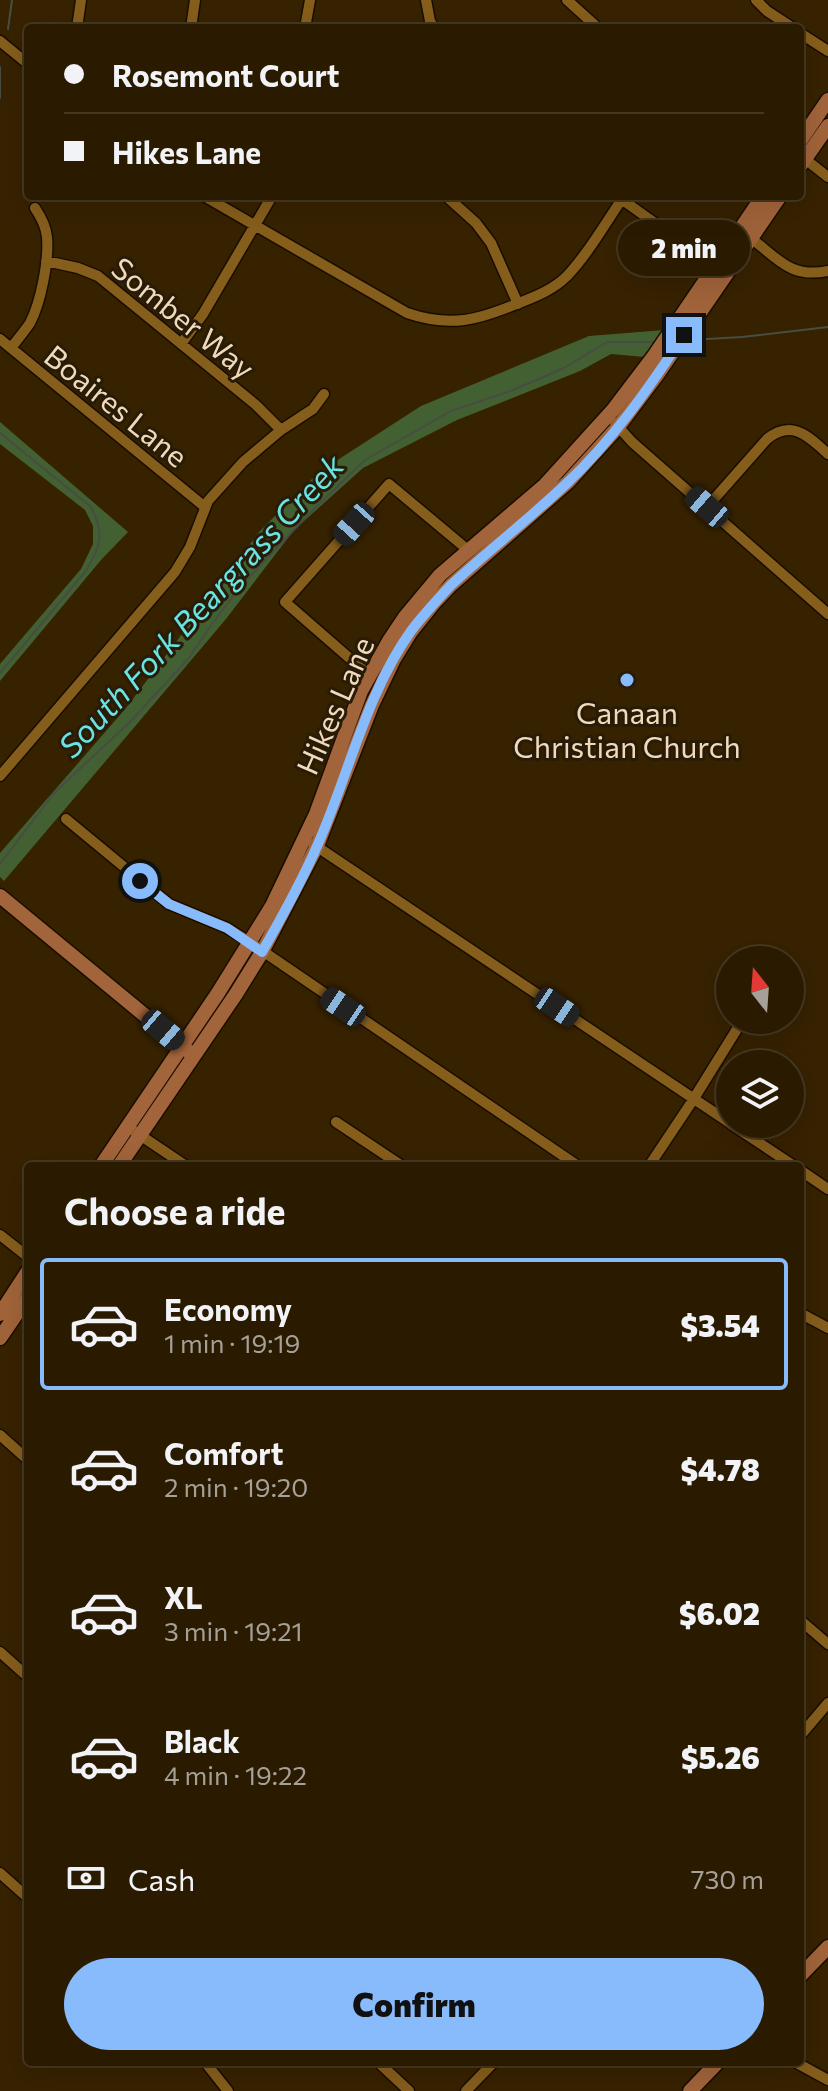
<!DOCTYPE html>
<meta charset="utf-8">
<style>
body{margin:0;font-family:Commissioner,sans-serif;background:#31230a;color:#f1f3f6;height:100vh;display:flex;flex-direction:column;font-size:30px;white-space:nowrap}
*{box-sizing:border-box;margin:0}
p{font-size:26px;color:#a5a199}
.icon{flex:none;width:44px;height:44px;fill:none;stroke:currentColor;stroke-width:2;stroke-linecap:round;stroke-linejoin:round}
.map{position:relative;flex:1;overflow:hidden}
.sheet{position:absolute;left:24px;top:1162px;width:780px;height:904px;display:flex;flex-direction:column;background:#291a00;border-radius:8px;box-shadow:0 8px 32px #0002,0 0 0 2px #453822}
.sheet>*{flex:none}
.top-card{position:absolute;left:24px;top:24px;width:780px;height:176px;border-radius:8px;box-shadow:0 8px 32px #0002,0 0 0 2px #453822;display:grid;align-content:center;height:176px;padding:0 40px;background:#291a00}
.needle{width:52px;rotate:343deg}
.tools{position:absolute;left:716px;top:946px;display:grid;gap:16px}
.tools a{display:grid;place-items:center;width:88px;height:88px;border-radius:50%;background:#291a00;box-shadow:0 8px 32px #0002,0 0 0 2px #453822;font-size:40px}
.end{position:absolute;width:36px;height:36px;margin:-18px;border:10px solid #88bbfc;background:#111;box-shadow:0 0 0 4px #111}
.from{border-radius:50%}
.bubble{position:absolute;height:56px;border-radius:28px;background:#291a00;box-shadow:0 8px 32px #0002,0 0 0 2px #453822;font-size:26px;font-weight:800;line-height:56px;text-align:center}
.car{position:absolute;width:24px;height:48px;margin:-24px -12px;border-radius:10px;box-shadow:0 0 6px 2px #0007;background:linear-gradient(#222 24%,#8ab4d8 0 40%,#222 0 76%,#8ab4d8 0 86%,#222 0)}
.top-card b{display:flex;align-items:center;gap:28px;height:76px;font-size:30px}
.top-card b+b{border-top:2px solid #453822}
.top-card i{width:20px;height:20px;background:#f1f3f6}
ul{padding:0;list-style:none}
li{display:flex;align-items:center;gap:24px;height:132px;margin:0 16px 12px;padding:0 24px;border:4px solid transparent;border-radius:8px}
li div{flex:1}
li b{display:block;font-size:30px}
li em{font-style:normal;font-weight:800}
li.active{border-color:#88bbfc}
li>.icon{width:72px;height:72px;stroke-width:1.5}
h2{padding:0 40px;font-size:36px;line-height:96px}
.pay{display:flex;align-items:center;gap:20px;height:88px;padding:0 40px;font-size:30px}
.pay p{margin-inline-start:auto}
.action{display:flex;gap:16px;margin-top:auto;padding:16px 40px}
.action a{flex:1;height:92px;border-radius:48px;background:#88bbfc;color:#111;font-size:32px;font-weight:800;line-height:92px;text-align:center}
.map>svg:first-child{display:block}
</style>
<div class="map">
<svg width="828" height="2091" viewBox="0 0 828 2091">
<rect width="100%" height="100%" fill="#372200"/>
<!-- forest -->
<path fill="#426031" d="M 664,330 L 645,357 L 611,354 L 580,371 L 457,420 L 363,468 L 294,530 L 226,619 L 4,881 L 0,877 L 0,853 L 126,708 L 260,531 L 319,472 L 421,406 L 589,336 Z
M 0,422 L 128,532 L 101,560 L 0,681 L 0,664 L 81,569 L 93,544 L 93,526 L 85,510 L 0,444 Z"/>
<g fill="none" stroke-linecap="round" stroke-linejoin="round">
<!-- stream -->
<path stroke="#484d44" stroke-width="2" d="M 8,29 L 12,0
M 0,67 L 0,98
M 690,340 L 742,337 L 828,327
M 0,433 L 91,507 C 105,533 101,547 85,572 L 0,673
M 0,864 L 55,792 L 130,722 L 188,659 L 212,624 L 240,587 L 307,516 L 365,460 L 451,411 L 513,390 L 562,369 L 607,342 L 655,342"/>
<!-- street casing -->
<g stroke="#1a0d00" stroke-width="13">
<path id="street" d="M 426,0 L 430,21 L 434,28
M 567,0 L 598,28
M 756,0 L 767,11 L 793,28
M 77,28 L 81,0
M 191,28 L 195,0
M 305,28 L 310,0
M 800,33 L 828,51
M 0,41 L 28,64
M 805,159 L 828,177
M 204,196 L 407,313 C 451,328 478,320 519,303 C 537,296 554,289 567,276 C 589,253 606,222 624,196
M 446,196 L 476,223 L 491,243 L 518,304
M 617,196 L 718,268
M 748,236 C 777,257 789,279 828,271
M 46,261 L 78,268 L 98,276 L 256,405 L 281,430
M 0,339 L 205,507
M 181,344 L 203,314 L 272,196
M 11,348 C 17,340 24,332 30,323 C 41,302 49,260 47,237 C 46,226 41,217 35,208
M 615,423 L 632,442 L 828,614
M 707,507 L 767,439 C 792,419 808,436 828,454
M 370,676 L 285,602 L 389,484 L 468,550
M 0,776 L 175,572 L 190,547 L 208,501 L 243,462 L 281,430 L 313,409 L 324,394
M 66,819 L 169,904 L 227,928 L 248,941 L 578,1166
M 313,844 L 730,1123
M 336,1122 L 402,1166
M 731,1124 L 794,1166
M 128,1127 L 186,1166
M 649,1166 L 693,1100 L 737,1029
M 800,1170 L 828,1189
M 0,1235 L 28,1257
M 800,1313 L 828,1328
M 0,1435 L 28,1460
M 800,1620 L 828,1644
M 0,1652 L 28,1677
M 800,1736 L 828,1703
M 0,1873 L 28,1898
M 205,2062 L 228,2091
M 378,2062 L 409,2091
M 795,2062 L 828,2080
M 466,2091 L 494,2062"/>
</g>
<!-- secondary casing -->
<g stroke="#1a0d00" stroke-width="17">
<path id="secondary" d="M 800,141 L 828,100
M 800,166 L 828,126
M 0,896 L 188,1051
M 101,1166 L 218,993 L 272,906 L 316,814 L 361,691 L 389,641 L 405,617 L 440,575 L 545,485 L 613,410 L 654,356 L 763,196
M 119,1166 L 236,994 L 262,952 L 317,846 L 372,705 L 394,659 L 410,633 L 434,603 L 451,585 L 568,482 L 618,427 L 657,375 L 780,196
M 0,1314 L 28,1271
M 0,1338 L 28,1297
M 800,1976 L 828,1947
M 690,2091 L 718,2062"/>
</g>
<!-- street -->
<use href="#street" stroke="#865e1c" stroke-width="10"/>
<!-- secondary -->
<use href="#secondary" stroke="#a2643a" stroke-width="14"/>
</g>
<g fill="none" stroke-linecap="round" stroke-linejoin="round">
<!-- route -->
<path stroke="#88bbfc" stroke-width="10" d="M 140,881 L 169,904 L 227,928 L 262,952 C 282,917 302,881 318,844 C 349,774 366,694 411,631 C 423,615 437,600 451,585 C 488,551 529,519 566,484 C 612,441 649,388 684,335"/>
</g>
<!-- markers -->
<circle fill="#88bbfc" stroke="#281b07" stroke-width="3" cx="627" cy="680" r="8"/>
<g text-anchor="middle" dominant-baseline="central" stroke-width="6" stroke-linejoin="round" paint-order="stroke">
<!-- street labels -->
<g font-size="30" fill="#f1dabc" stroke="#281b07">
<text transform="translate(184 317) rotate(39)">Somber Way</text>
<text transform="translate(117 405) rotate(39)">Boaires Lane</text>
<text transform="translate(334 705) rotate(-66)">Hikes Lane</text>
</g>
<!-- poi labels -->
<g font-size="30" fill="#f1dabc" stroke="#281b07">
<text x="627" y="711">Canaan<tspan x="627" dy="34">Christian Church</tspan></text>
</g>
<!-- water labels -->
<g font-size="32" font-style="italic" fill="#69e4e4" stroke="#281b07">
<text transform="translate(200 605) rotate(-47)">South Fork Beargrass Creek</text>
</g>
</g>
</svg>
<div class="tools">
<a><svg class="needle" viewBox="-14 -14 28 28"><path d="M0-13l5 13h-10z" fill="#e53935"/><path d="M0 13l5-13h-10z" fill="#a5a199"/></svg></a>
<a><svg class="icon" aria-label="layers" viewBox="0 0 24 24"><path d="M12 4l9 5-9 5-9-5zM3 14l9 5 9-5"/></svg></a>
</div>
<i class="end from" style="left:140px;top:881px"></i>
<i class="end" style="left:684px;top:335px"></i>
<div class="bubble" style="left:618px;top:220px;width:132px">2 min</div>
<i class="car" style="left:707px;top:507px;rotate:311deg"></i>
<i class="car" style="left:354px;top:524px;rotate:222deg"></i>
<i class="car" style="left:343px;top:1007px;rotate:304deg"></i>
<i class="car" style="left:557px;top:1007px;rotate:124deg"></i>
<i class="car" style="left:163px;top:1030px;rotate:130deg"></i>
<div class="top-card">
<b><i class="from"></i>Rosemont Court</b>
<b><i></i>Hikes Lane</b>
</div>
<section class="sheet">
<h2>Choose a ride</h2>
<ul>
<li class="active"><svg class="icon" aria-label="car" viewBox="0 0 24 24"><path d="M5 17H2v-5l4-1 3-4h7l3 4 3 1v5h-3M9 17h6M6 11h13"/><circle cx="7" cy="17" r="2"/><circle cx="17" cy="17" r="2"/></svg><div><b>Economy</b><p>1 min · 19:19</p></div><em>$3.54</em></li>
<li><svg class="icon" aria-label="car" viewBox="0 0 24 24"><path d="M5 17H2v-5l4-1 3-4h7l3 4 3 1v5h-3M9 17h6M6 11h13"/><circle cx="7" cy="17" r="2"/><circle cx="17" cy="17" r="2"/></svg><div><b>Comfort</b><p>2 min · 19:20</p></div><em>$4.78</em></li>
<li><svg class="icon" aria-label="car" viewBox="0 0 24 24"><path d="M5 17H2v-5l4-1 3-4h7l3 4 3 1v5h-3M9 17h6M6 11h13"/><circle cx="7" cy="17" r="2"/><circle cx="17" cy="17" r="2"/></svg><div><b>XL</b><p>3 min · 19:21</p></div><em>$6.02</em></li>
<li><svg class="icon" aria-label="car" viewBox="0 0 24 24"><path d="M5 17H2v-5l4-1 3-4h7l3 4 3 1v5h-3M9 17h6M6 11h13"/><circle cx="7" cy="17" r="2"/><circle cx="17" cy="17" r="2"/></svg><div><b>Black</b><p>4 min · 19:22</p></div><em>$5.26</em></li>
</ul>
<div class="pay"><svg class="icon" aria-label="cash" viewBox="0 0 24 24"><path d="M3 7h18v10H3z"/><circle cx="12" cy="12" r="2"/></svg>Cash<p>730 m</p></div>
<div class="action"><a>Confirm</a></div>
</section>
</div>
